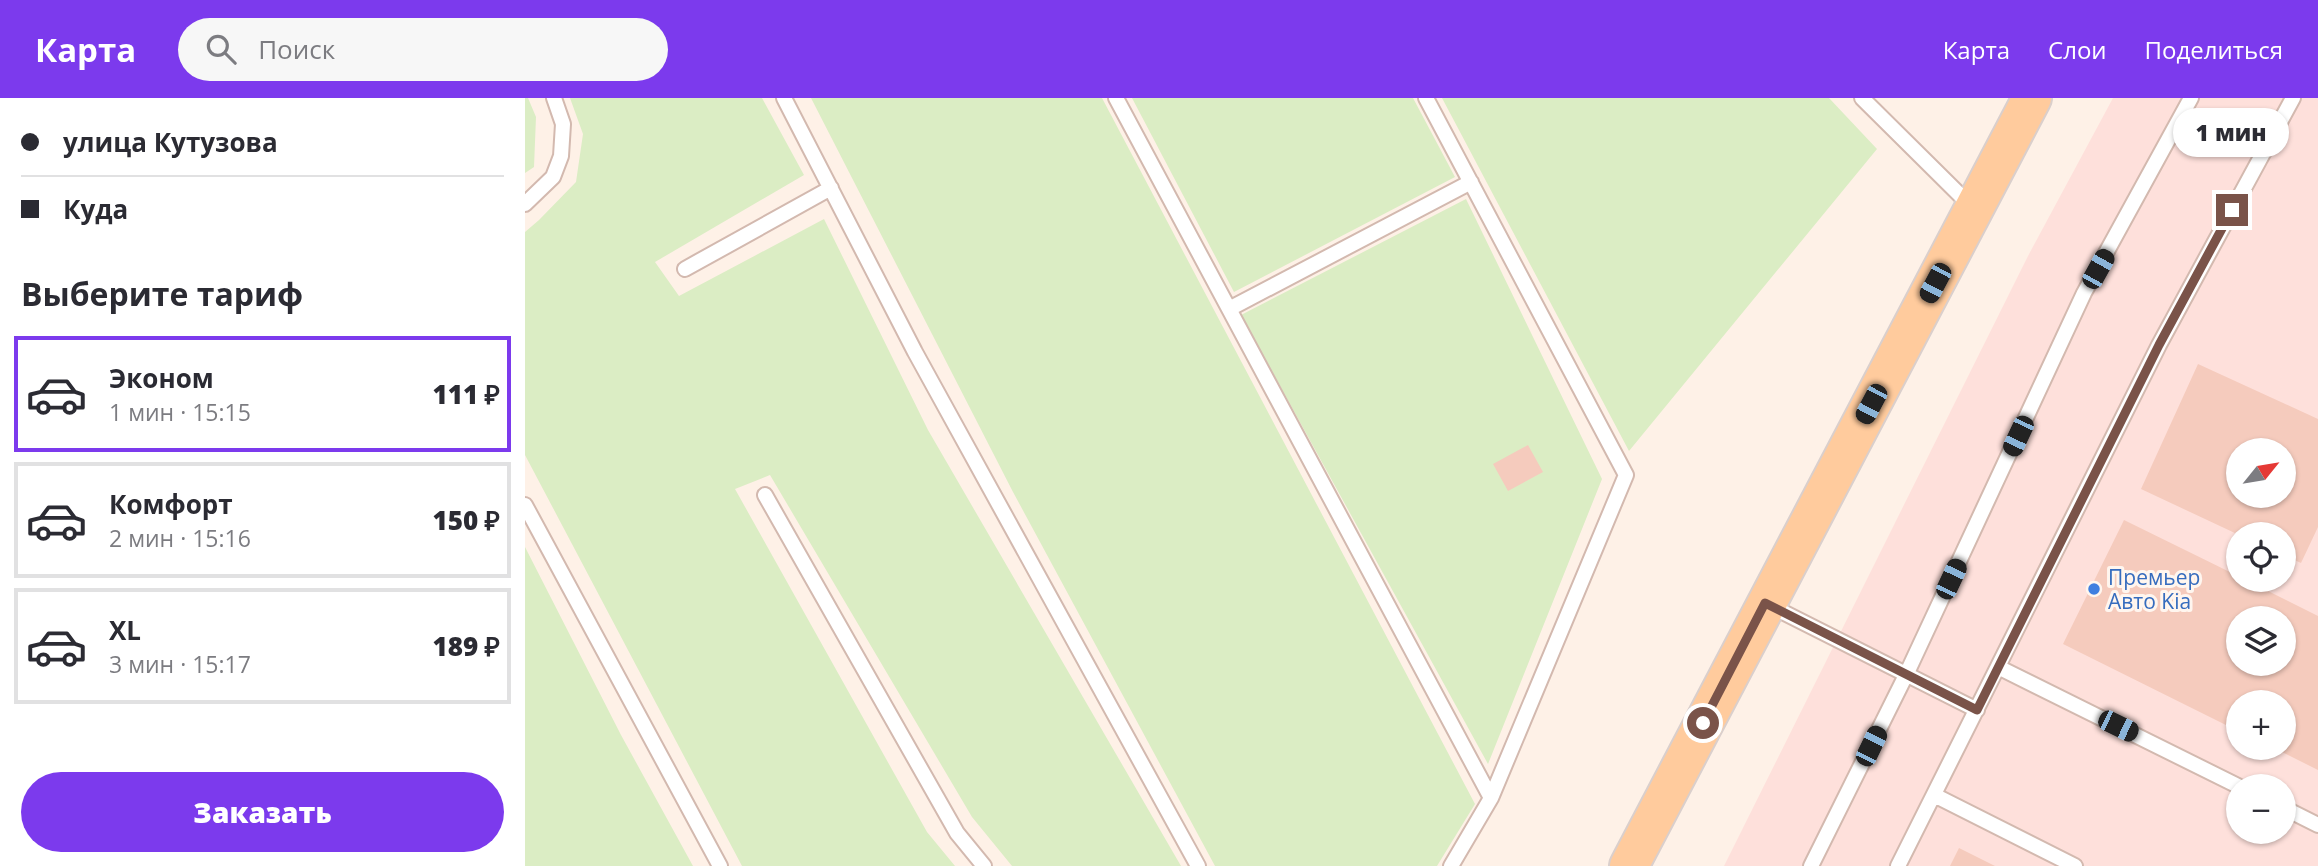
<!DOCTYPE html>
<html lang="ru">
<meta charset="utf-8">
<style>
body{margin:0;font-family:"Open Sans",sans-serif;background:#f7f7f7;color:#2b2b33;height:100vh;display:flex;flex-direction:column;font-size:26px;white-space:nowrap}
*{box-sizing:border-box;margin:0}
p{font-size:23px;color:#7c7c81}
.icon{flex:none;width:38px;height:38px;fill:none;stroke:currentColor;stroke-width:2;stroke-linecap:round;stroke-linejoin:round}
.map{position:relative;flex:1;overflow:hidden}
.details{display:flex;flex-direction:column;background:#fff;width:525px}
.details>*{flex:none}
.banner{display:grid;align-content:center;height:154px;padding:0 21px;background:#fff}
.needle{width:46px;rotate:60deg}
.buttons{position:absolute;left:1701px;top:340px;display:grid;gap:14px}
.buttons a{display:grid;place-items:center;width:70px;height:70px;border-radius:50%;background:#fff;box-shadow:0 2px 5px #0004;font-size:35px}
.end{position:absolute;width:32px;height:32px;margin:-16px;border:9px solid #7a5349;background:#fff;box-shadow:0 0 0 4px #fff}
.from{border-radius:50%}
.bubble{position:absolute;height:49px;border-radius:24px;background:#fff;box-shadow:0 2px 5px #0004;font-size:23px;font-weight:800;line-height:49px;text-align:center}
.car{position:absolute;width:21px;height:42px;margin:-21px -10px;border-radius:9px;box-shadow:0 0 5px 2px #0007;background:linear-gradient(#222 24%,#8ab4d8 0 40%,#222 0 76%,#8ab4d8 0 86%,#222 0)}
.banner b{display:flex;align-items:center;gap:24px;height:66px;font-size:26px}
.banner b+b{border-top:2px solid #e1e1e2}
.banner i{width:18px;height:18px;background:#2b2b33}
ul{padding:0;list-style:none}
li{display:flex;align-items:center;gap:21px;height:116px;margin:0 14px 10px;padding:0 7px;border:4px solid #e1e1e2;border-radius:0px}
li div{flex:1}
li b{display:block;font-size:26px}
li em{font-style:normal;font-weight:800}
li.on{border-color:#7c3aed}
li>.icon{width:63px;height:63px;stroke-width:1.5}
h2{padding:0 21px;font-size:32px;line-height:84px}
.button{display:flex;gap:14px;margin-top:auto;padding:14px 21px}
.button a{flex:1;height:80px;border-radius:42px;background:#7c3aed;color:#fff;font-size:28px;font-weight:800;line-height:80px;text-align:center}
header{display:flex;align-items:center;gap:42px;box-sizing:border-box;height:98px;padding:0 35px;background:#7c3aed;color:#fff}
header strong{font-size:33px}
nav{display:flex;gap:38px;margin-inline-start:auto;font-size:24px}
.search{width:490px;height:63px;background:#f7f7f7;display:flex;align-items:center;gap:18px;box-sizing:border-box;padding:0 24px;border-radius:38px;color:#7c7c81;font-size:26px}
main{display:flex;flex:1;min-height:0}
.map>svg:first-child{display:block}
</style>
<header>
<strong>Карта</strong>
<div class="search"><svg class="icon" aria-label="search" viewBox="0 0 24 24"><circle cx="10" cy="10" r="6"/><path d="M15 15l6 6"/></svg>Поиск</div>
<nav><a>Карта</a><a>Слои</a><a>Поделиться</a></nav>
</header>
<main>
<section class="details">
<div class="banner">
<b><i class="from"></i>улица Кутузова</b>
<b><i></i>Куда</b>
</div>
<h2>Выберите тариф</h2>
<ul>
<li class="on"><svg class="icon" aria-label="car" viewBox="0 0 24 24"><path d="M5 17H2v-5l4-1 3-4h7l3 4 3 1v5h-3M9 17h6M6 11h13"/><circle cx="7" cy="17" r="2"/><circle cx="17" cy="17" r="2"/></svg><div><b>Эконом</b><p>1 мин · 15:15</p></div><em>111 ₽</em></li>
<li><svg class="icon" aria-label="car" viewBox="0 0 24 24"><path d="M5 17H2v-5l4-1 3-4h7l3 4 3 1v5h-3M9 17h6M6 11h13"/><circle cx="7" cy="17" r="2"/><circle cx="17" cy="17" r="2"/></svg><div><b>Комфорт</b><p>2 мин · 15:16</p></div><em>150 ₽</em></li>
<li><svg class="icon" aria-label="car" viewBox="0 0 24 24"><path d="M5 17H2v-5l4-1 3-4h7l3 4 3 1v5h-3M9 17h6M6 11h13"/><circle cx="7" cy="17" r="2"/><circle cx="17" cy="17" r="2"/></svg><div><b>XL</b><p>3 мин · 15:17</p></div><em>189 ₽</em></li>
</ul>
<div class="button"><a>Заказать</a></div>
</section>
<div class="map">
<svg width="1793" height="768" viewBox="0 0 1793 768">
<rect width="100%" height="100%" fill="#fef1e7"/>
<!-- commercial -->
<path fill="#fee0db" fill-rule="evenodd" d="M 1588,0 L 1793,0 L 1793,768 L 1199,768 L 1503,158 ZM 1713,352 L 1759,352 L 1759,397 L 1713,397 ZM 1713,436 L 1759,436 L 1759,481 L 1713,481 ZM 1713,520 L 1759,520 L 1759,565 L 1713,565 ZM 1713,604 L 1759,604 L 1759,649 L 1713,649 ZM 1713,688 L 1759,688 L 1759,733 L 1713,733 Z"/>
<!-- green -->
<path fill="#dbedc4" d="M 0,0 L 3,0 L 11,19 L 9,69 L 0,75 Z
M 45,0 L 237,0 L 279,77 L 130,164 L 154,198 L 299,121 L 403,332 L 656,768 L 487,768 L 447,719 L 245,377 L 210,391 L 402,734 L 430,768 L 217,768 L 0,357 L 0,134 L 14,122 L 51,84 L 58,36 Z
M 286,0 L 577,0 L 950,706 L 912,768 L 690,768 L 488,394 Z
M 607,0 L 888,0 L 930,79 L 709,194 Z
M 917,0 L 1304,0 L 1352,51 L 1104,353 Z
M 941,101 L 1077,381 L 963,666 L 716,217 Z
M 0,449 L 96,637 L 168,768 L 0,768 Z"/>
<!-- building -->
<path fill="#f5cbbd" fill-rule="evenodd" d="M 1673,266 L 1793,321 L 1793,429 L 1776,465 L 1759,457 L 1759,436 L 1712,436 L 1616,391 ZM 1713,352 L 1759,352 L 1759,397 L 1713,397 Z
M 1003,347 L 1018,374 L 983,393 L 968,366 Z
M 1599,422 L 1713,478 L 1713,481 L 1719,481 L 1793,518 L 1793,672 L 1747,649 L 1759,649 L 1759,604 L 1713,604 L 1713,633 L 1538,546 ZM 1713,520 L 1759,520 L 1759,565 L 1713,565 Z
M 1434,750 L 1470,768 L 1425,768 Z"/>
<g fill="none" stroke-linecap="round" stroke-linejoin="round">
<!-- service casing -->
<g stroke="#d3b9af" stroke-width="18">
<path id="service" d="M 259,0 L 390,254 L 673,768
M 591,0 L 966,700
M 901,0 L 1101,377 L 966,700 L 926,768
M 1337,0 L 1448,110
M 0,106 L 28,79 L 36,58 L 38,26 L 29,0
M 160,171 L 306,90
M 704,211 L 946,84
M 240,397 L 432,735 L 459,768
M 0,407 L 195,768
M 1244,507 L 1452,612
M 1473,569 L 1713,688
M 1409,697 L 1550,768
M 1759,710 L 1793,727
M 1286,768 L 1381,577 L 1559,195 L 1666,0
M 1373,768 L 1634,247 L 1768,0"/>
</g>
<!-- primary casing -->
<g stroke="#dacfcc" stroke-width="42">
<path id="primary" d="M 1104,768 L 1507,0"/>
</g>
<!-- service -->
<use href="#service" stroke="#fff" stroke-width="14"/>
<!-- primary -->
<use href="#primary" stroke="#ffcb9d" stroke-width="38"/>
</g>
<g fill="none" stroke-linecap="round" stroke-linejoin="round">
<!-- route -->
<path stroke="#7a5349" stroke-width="9" d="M 1178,625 L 1240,505 L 1452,612 L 1634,247 L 1707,112"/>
</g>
<!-- markers -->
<circle fill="#3f7fe0" stroke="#fff6ef" stroke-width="2.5" cx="1569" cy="491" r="7"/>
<g text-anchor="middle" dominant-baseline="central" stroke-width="6" stroke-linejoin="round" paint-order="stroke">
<!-- shop labels -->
<g font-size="21" fill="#366cbe" stroke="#fff6ef" text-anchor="start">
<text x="1583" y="479">Премьер<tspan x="1583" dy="24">Авто Kia</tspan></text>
</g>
</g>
</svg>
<div class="buttons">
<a><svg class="needle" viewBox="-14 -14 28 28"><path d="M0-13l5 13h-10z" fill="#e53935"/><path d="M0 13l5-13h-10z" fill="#7c7c81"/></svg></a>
<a><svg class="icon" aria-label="locate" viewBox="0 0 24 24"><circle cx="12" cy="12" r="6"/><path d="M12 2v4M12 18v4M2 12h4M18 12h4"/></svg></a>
<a><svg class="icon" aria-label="layers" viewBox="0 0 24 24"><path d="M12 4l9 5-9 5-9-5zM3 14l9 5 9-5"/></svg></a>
<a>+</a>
<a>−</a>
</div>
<i class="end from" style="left:1178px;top:625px"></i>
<i class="end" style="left:1707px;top:112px"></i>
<div class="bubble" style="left:1648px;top:10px;width:116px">1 мин</div>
<i class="car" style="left:1573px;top:171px;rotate:29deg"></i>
<i class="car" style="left:1410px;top:185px;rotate:208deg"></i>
<i class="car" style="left:1346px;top:306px;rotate:208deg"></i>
<i class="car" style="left:1493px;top:338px;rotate:205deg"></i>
<i class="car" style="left:1426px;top:481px;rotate:25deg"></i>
<i class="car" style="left:1593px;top:628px;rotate:116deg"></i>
<i class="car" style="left:1346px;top:648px;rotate:26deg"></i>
</div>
</main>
